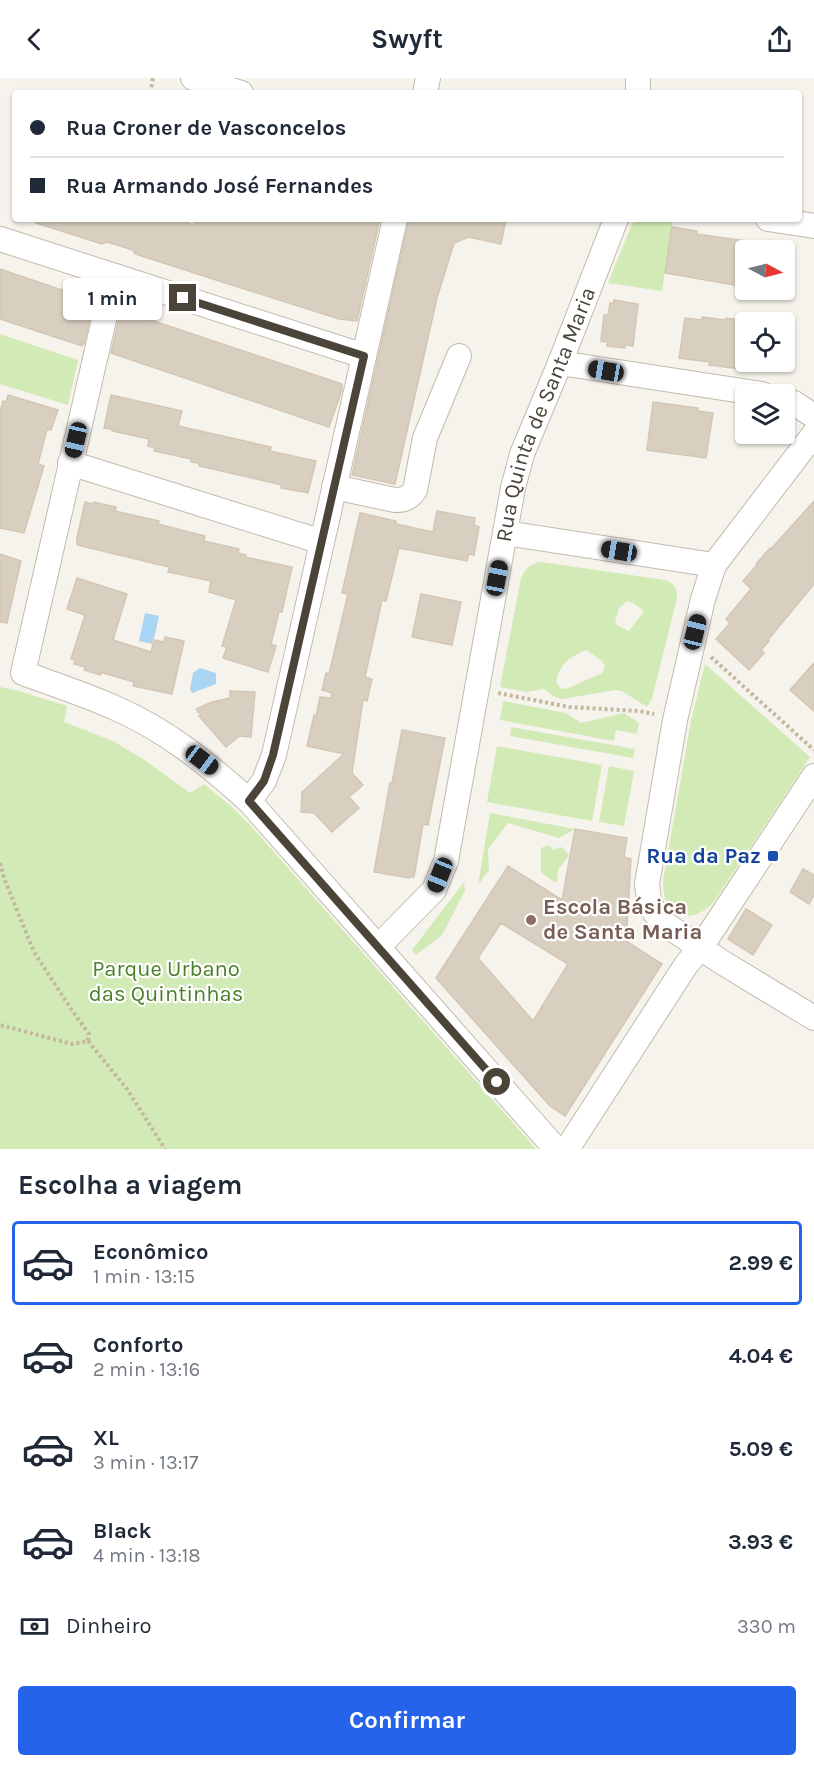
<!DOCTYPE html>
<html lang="pt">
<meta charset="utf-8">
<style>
body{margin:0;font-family:Karla,sans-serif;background:#f6f6f7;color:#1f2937;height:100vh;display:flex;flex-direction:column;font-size:22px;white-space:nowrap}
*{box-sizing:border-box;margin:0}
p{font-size:20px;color:#747a83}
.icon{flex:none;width:33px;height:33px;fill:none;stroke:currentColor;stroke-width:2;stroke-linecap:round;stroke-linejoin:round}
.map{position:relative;height:1071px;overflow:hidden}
.details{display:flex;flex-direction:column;background:#fff;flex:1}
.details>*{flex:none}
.top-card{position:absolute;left:12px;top:12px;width:790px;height:132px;border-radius:6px;box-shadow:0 2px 4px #0004;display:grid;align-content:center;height:132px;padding:0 18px;background:#fff}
.needle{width:39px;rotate:97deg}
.tools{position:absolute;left:735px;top:162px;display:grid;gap:12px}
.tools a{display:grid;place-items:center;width:60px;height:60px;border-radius:6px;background:#fff;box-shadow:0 2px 4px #0004;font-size:30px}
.end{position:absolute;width:27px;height:27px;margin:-14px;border:8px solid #4b4439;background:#fff;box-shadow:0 0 0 3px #fff}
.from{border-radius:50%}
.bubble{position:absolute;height:42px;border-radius:6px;background:#fff;box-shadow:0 2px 4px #0004;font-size:20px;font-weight:700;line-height:42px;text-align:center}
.car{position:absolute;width:18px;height:36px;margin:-18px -9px;border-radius:8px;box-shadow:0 0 4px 2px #0007;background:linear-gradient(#222 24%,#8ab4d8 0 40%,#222 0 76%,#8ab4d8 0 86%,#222 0)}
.top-card b{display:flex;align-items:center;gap:21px;height:57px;font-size:22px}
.top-card b+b{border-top:2px solid #e0e1e3}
.top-card i{width:15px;height:15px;background:#1f2937}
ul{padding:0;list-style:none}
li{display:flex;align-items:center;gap:18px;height:84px;margin:0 12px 9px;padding:0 6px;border:3px solid transparent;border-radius:6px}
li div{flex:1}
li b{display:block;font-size:22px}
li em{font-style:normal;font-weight:700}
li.active{border-color:#2563eb}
li>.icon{width:54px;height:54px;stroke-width:1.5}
h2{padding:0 18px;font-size:27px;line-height:72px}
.pay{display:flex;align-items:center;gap:15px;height:66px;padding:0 18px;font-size:22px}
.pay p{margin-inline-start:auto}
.primary-button{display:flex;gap:12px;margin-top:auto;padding:12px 18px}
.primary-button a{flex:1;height:69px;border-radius:6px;background:#2563eb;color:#fff;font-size:24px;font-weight:700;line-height:69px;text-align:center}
header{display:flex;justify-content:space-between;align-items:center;height:78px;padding:0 18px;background:#fff;font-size:27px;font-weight:700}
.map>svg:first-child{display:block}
</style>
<header><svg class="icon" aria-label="back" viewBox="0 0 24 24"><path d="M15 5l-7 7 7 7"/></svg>Swyft<svg class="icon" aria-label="share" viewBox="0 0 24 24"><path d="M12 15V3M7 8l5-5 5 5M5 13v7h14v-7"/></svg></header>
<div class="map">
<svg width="814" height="1071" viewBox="0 0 814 1071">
<rect width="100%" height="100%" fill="#f6f3ec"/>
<!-- green -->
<path fill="#d2eab5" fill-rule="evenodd" d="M 638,141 L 673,141 L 662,213 L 608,205 L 632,146 Z
M 0,256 L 78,282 L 68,327 L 0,306 Z
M 541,484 L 665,502 C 674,505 677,510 677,520 L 652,621 L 647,629 L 622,613 L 615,612 L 562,621 L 555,619 L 544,611 L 526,614 L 500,609 L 521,500 C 526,490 531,485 541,484 ZM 627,523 L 632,524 L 644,533 L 629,553 L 618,548 L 615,544 L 619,530 ZM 586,572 L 601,582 L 605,588 L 602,595 L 566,611 L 560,610 L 556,604 C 560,586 569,579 586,572 Z
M 705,586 L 810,679 L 713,825 C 689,850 662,837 663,803 L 691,643 Z
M 0,609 L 19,613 L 67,628 L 64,644 L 113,663 L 143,681 L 190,715 L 204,706 L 232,729 L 250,747 L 536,1071 L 0,1071 Z
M 503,623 L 566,635 L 581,645 L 624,635 L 639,645 L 637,656 L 616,652 L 614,663 L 500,642 Z
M 511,649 L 635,671 L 633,680 L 510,658 Z
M 497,668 L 602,687 L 592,743 L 487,724 Z
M 609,688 L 634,693 L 624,748 L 599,744 Z
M 490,735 L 575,751 L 559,760 L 508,745 L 488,771 L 489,792 L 478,807 Z
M 549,767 L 553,772 L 562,769 L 569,777 L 558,792 L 557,804 L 554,804 L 541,794 L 541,770 Z
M 464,804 L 465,813 L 442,857 L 416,877 L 412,872 Z"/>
<!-- water -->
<path fill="#a9d4f2" d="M 145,535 L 159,538 L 154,561 L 153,560 L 152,566 L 139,563 Z
M 200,590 L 216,595 L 216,606 L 192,615 L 190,611 L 193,595 Z"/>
<!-- building -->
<path fill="#d8cfc1" stroke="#d3c7b4" stroke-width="1.5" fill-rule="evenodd" d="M 37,141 L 175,141 L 194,147 L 195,141 L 380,141 L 357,243 L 339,241 L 216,202 L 135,176 L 133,172 L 107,164 L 102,166 L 36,145 Z
M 409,141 L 506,141 L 501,166 L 469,159 L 454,165 L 437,220 L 395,406 L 352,397 Z
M 672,149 L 697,153 L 696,156 L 746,163 L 746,209 L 665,195 Z
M 0,191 L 94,223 L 84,266 L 82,265 L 82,268 L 0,241 Z
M 614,222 L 638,226 L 633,268 L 625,267 L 625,270 L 607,268 L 608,264 L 601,263 L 604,237 L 608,237 L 610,225 L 613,226 Z
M 121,232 L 342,306 L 342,312 L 329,349 L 111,275 Z
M 702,239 L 725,242 L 726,240 L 746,243 L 739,291 L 709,287 L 710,284 L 679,280 L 685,240 L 702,242 Z
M 8,317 L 58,332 L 51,352 L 47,351 L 38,386 L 44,388 L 24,455 L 0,450 L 0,334 L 3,323 L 6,324 Z
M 111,317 L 182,333 L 178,348 L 271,369 L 270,373 L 316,383 L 308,415 L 281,410 L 282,407 L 199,388 L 199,385 L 191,384 L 191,381 L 154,373 L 155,370 L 148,368 L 149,361 L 112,353 L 112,351 L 104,350 Z
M 653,324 L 698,330 L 697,333 L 713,335 L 706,380 L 647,372 Z
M 814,423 L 814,506 L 768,562 L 769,563 L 761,572 L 764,575 L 749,592 L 716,561 L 730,545 L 726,541 L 751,511 L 743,503 L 757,487 L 756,486 L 770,470 L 771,471 Z
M 85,424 L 93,426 L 94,424 L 116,429 L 115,433 L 159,443 L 158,446 L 205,458 L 204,463 L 239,471 L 238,475 L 246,477 L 245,479 L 292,489 L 282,534 L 279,534 L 271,566 L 276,568 L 268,594 L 223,580 L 227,569 L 222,568 L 236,522 L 209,514 L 211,503 L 168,494 L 169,489 L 77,467 L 77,460 Z
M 437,433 L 475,440 L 474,447 L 479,449 L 474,477 L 469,476 L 467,483 L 399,470 L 386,523 L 382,522 L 365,599 L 372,601 L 367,623 L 363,622 L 352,695 L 363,707 L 349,719 L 359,730 L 332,754 L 314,735 L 301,734 L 302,714 L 344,676 L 307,668 L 314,637 L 316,638 L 320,619 L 331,620 L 332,615 L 322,612 L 326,595 L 329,596 L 348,516 L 342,515 L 360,435 L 396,443 L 396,446 L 433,454 Z
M 0,476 L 21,483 L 7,545 L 0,544 Z
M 77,500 L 127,516 L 113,562 L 151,574 L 154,562 L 164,564 L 165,559 L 184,563 L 172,616 L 133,608 L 134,604 L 100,594 L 100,597 L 84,592 L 85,589 L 74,586 L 75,582 L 71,581 L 85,537 L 67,531 Z
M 421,516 L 461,524 L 452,567 L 412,559 Z
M 814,585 L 814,633 L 790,612 Z
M 230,613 L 255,614 L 251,659 L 239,658 L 226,669 L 199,638 L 201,637 L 196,631 L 212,624 L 230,620 Z
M 402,652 L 445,660 L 428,747 L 423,746 L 414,799 L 410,799 L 409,800 L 374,794 L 390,705 L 392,705 Z
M 575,751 L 627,760 L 624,779 L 631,781 L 626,863 L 662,886 L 565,1038 L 550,1028 L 436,900 L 508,788 L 562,822 ZM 501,845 L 568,886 L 533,943 L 478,880 Z
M 803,791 L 814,797 L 814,817 L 809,826 L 790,814 Z
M 746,831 L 772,847 L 753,877 L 728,861 Z"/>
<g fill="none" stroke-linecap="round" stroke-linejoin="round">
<!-- minor casing -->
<g stroke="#c2bbae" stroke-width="26">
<g id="minor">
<path d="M 193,0 L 241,15"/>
<path d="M 425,15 L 428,0"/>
<path d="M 638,15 L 638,0"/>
<path d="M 768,141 L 814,148"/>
<path d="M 0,161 L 364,278"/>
<path d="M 114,198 L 23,595 C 53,606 84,616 113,629 C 165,651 208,686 249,723 L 556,1071"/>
<path d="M 560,285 L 762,316"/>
<path d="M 784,322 L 794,325 L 814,338"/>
<path d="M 814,356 L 714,487 L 703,521 L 675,642 L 647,806 L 649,822 L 655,835 L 665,846 L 720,883 L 814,940"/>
<path d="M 70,385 L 322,464"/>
<path d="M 334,409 L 395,422 C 405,422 409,420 415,412 L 425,360 L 459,278"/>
<path d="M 505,455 L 714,487"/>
<path d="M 249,723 L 264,703 L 274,677 L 395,141"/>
<path id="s1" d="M 378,869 L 434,812 L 446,783 L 513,410 L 522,376 L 560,285 L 616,141"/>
<path d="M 567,1071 L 686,887 L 701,869 L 814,698"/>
</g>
</g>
<!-- path -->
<path stroke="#c4b79f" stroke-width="4" stroke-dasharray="3 3" stroke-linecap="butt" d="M 150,15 L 153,0
M 711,579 L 814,672
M 498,615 L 569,629 L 639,633 L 654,636
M 0,785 L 4,800 L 34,874 L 71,931 L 89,956 L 88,963 L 72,966 L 0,947
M 88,963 L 127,1011 L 165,1071"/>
<!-- minor -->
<use href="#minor" stroke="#fff" stroke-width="24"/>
</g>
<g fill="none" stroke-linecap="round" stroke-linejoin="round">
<!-- route -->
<path stroke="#4b4439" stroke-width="8" d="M 183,220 L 364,278 L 273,677 L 264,703 L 249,723 L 497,1004"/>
</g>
<!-- markers -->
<rect fill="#1a4fb4" stroke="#fff" stroke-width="2" x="767" y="772" width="12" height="12" rx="3"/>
<circle fill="#8d6e63" stroke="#fff" stroke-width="2" cx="531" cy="842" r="6"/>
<g text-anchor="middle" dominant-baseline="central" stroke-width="4.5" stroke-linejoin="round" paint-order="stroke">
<!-- street labels -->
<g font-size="22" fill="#4b4439" stroke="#fff">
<text stroke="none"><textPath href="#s1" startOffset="570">Rua Quinta de Santa Maria</textPath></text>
</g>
<!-- transit labels -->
<g font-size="22" font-weight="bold" fill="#164399" stroke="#fff" text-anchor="end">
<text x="761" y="778">Rua da Paz</text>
</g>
<!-- education labels -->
<g font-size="22" font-weight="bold" fill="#785e54" stroke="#fff" text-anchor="start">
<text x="543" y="829">Escola Básica<tspan x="543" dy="25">de Santa Maria</tspan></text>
</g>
<!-- park labels -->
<g font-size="22" fill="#4a7f2a" stroke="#fff">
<text x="166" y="891">Parque Urbano<tspan x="166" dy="25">das Quintinhas</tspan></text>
</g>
</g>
</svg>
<div class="tools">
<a><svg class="needle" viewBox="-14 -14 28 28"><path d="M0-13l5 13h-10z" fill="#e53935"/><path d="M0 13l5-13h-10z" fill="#747a83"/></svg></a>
<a><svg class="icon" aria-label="locate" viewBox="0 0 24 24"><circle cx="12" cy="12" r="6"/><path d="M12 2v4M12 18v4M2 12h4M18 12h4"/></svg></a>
<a><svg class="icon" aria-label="layers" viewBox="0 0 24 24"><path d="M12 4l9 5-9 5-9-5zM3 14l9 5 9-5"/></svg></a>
</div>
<i class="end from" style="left:497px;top:1004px"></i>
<i class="end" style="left:183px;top:220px"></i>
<div class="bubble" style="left:63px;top:200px;width:99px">1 min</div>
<i class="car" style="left:606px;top:293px;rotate:280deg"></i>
<i class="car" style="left:76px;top:362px;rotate:193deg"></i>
<i class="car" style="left:619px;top:473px;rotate:279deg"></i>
<i class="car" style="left:497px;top:500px;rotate:11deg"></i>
<i class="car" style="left:695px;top:554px;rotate:14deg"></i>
<i class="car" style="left:202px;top:682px;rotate:127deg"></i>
<i class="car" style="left:440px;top:797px;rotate:202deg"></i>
<div class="top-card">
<b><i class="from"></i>Rua Croner de Vasconcelos</b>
<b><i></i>Rua Armando José Fernandes</b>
</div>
</div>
<section class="details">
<h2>Escolha a viagem</h2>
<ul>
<li class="active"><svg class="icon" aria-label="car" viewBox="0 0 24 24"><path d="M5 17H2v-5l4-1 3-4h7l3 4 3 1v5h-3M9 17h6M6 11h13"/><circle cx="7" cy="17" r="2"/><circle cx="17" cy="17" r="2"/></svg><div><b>Econômico</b><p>1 min · 13:15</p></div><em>2.99 €</em></li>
<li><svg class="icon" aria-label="car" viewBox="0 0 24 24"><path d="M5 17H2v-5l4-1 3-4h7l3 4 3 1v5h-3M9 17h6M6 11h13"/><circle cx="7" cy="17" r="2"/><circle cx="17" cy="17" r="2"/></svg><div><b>Conforto</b><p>2 min · 13:16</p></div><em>4.04 €</em></li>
<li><svg class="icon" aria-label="car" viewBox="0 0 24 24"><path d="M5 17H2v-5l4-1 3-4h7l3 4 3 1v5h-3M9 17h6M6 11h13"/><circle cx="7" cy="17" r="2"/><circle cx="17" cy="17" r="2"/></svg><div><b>XL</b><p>3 min · 13:17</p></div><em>5.09 €</em></li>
<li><svg class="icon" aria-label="car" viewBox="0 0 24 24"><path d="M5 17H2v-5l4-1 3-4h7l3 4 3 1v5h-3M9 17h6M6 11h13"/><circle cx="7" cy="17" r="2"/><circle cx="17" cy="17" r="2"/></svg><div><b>Black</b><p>4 min · 13:18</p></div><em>3.93 €</em></li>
</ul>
<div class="pay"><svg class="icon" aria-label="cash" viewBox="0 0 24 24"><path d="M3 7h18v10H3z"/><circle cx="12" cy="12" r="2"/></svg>Dinheiro<p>330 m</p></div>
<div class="primary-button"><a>Confirmar</a></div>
</section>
